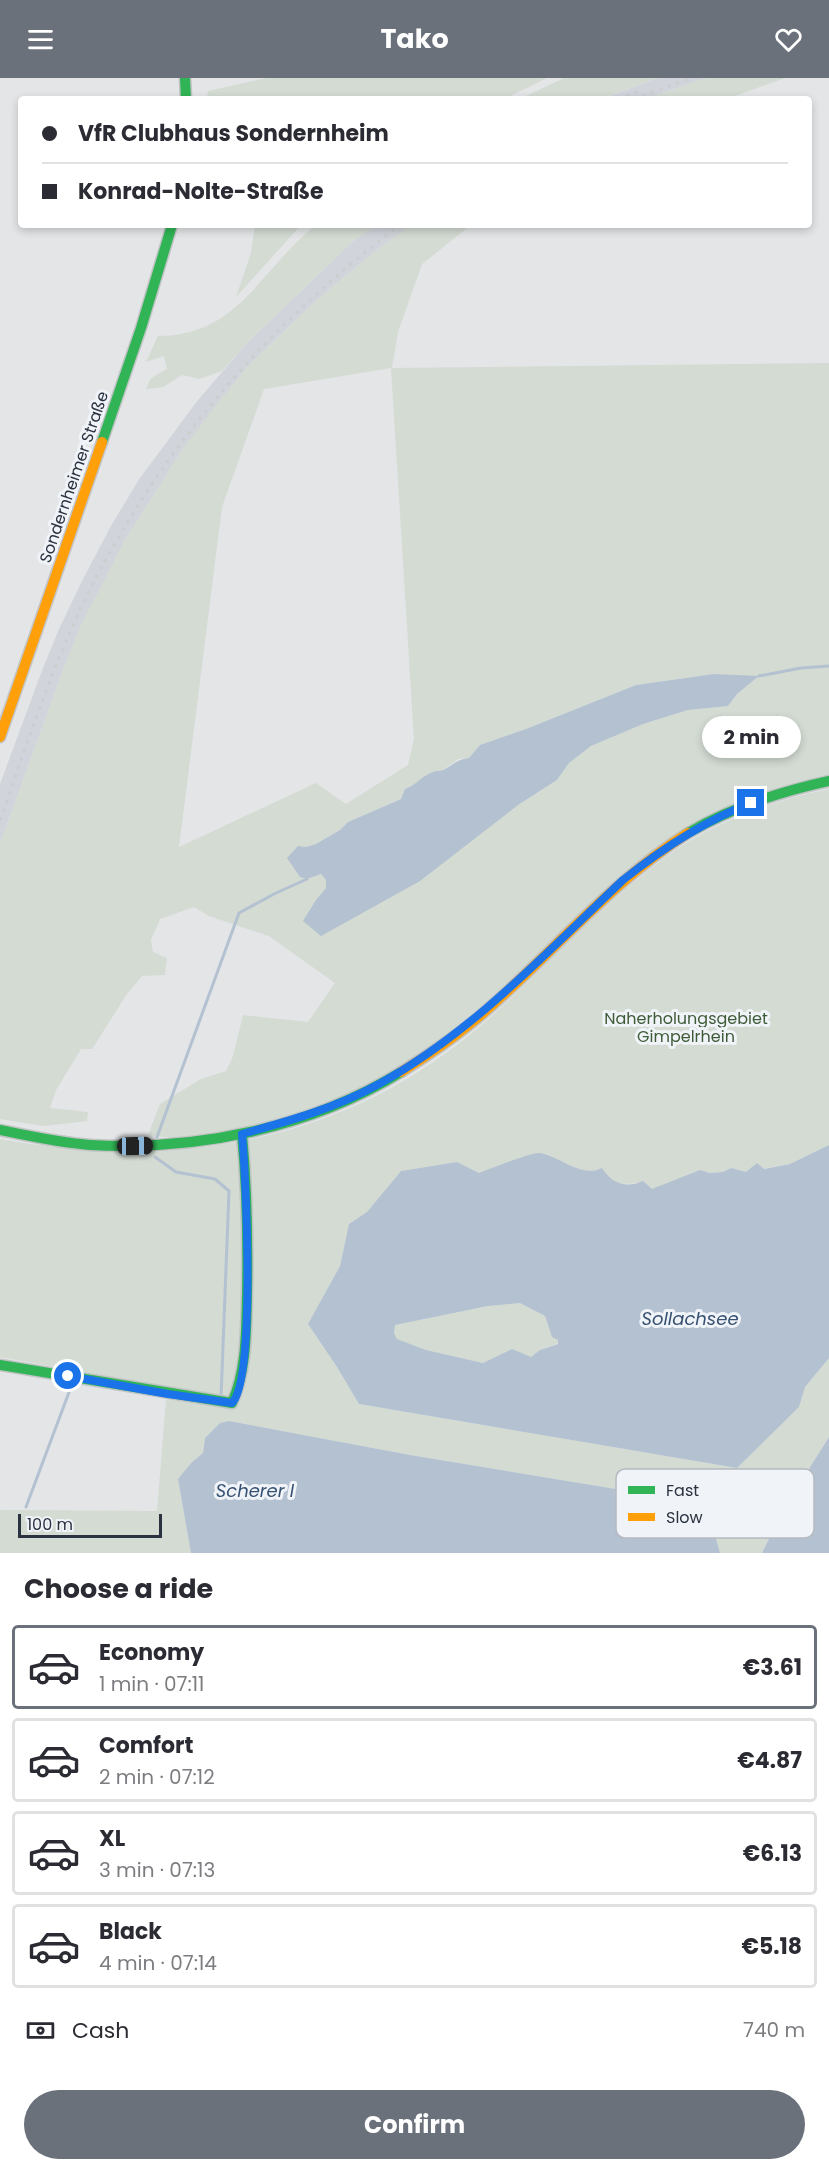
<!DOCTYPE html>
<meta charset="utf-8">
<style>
body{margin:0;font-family:Poppins,sans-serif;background:#f7f7f7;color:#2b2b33;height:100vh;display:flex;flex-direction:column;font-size:22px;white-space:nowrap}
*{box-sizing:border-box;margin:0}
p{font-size:20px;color:#7c7c81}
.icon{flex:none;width:33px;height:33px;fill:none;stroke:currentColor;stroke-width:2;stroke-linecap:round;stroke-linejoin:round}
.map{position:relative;height:1475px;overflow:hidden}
.details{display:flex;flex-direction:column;background:#fff;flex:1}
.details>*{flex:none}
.top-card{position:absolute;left:18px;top:18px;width:794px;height:132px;border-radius:6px;box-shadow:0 3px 9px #0003;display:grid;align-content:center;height:132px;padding:0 24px;background:#fff}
.scale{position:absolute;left:18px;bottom:15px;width:144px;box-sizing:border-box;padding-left:6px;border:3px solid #2a3240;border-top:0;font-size:16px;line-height:21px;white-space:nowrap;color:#2a3240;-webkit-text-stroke:4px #f0f3f7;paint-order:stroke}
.end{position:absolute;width:27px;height:27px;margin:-14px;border:8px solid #1a73e8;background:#fff;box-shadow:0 0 0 3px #fff}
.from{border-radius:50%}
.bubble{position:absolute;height:42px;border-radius:21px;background:#fff;box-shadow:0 3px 9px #0003;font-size:20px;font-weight:700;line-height:42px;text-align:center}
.car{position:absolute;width:18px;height:36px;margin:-18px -9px;border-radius:8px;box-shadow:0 0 4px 2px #0007;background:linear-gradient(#222 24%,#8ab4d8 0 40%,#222 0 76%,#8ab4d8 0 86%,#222 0)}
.top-card b{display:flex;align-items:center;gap:21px;height:57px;font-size:22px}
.top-card b+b{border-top:2px solid #e1e1e2}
.top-card i{width:15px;height:15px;background:#2b2b33}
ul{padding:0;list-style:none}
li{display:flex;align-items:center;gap:18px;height:84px;margin:0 12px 9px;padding:0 12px;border:3px solid #e1e1e2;border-radius:6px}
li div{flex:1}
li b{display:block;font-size:22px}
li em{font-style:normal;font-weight:700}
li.active{border-color:#6b717a}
li>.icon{width:54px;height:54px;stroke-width:1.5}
h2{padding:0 24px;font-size:27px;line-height:72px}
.pay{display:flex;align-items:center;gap:15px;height:66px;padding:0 24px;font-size:22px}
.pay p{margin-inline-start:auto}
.primary-button{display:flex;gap:12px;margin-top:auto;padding:12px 24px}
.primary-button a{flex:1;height:69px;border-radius:36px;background:#6b717a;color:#fff;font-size:24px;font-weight:700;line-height:69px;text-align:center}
header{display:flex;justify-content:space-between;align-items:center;height:78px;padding:0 24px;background:#6b717a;color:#fff;font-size:27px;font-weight:700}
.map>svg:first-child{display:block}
</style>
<header><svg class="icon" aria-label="menu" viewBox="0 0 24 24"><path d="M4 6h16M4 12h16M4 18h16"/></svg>Tako<svg class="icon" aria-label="heart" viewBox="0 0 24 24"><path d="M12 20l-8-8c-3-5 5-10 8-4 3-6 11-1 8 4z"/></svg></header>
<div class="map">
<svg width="829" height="1475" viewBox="0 0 829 1475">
<rect width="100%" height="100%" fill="#e3e5e7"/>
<!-- built -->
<path fill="#d1d4da" d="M 657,0 L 706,0 L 646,21 L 602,21 Z
M 377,147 L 411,147 L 373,175 L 318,221 L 249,287 L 183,371 L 125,462 L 81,548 L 63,592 L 0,766 L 0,706 L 43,590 L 59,551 L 82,503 L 112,446 L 140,400 L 198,322 L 248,264 L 352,164 Z"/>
<!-- green -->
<path fill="#d3dbd3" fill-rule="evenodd" d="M 266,0 L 547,0 L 504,21 L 207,21 L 208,13 Z
M 564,0 L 657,0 L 601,21 L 520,21 Z
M 706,0 L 785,0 L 727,21 L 646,21 Z
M 255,147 L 301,147 L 236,219 L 251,175 Z
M 316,147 L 377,147 L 352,164 L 248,264 L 222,293 L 199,301 L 182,297 L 163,309 L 146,311 L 151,300 L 167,291 L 164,278 L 146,284 L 158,258 C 239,258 260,191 316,147 Z
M 411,147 L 471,147 L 422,186 L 398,254 L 392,290 L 829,285 L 829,698 L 765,714 L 734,727 L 621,799 L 468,942 L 426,973 L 376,1003 L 329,1025 L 282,1042 L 241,1052 L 181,1061 L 148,1057 L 160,1026 L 201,1001 L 226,993 L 233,978 L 243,937 L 308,944 L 335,905 L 269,858 L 209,838 L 194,829 L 160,841 L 151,862 L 153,874 L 167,880 L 165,897 L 142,898 L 127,916 L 92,971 L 81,971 L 56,1012 L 50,1030 L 88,1034 L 87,1043 L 44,1048 L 0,1041 L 0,766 L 63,592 L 81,547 L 125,462 L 183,371 L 219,323 L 249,287 L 318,221 L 373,175 ZM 391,290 L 414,661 L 408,687 L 346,726 L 316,705 L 179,769 L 222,429 L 264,311 ZM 714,596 L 758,599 L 737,616 L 728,628 L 688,632 L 643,646 L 591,668 L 569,685 L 557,702 L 518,727 L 316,822 L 326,810 L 326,802 L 321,796 L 307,801 L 298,768 L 306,769 L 316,766 L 340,752 L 348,744 L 401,721 L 405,711 L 441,693 L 458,681 L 469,680 L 480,667 L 526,651 L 636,607 Z
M 829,711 L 829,1067 L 790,1086 L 746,1094 L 731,1090 L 723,1094 L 710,1095 L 700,1092 L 652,1112 L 638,1105 L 617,1106 L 595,1093 L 582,1092 L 538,1075 L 479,1095 L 457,1084 L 401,1093 L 367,1134 L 349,1146 L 340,1188 L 308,1246 L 337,1289 L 359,1326 L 737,1390 L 799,1329 L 805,1309 L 829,1280 L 829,1359 L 785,1429 L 762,1475 L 720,1475 L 715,1457 L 677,1425 L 628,1413 L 410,1377 L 229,1343 L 220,1345 L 205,1360 L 203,1375 L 191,1385 L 178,1401 L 191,1475 L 0,1475 L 0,1432 L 157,1433 L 166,1322 L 185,1312 L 0,1279 L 0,1061 C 178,1092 348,1066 487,942 C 553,883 612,812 688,764 C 731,738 780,721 829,711 Z
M 520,1225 L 545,1238 L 550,1253 L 558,1262 L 558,1265 L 540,1272 L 531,1280 L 512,1271 L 483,1285 L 426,1272 L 397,1261 L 394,1255 L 395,1247 L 488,1228 Z"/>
<!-- water -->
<path fill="#b3c1d1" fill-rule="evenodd" d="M 714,596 L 759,598 L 737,616 L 728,628 L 688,632 L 643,646 L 591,668 L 569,685 L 557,702 L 518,727 L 420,803 L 321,858 L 303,843 L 316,822 L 326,810 L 326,802 L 321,796 L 307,801 L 300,799 L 287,780 L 298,768 L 306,769 L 316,766 L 340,752 L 348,744 L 401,721 L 405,711 C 416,707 422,698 433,694 C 438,692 438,694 443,692 C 454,687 455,682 469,680 L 480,667 L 526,651 L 636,607 Z
M 829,1067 L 829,1280 L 805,1309 L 799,1329 L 737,1390 L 359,1326 L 337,1289 L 308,1246 L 340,1188 L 349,1146 L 367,1134 L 401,1093 L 457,1084 L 479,1095 C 490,1091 530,1075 538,1075 C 558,1076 580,1101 602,1090 C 611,1105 626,1111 643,1103 L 652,1111 L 700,1092 L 710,1095 L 723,1094 L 731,1090 L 746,1094 L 757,1085 L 764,1091 L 790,1086 ZM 520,1225 L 545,1238 L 552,1259 L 558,1262 L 558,1266 L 540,1272 L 531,1279 L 512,1271 L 483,1285 L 426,1272 L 397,1261 L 394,1255 L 395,1247 L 488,1228 Z
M 229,1343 L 410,1377 L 628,1413 L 677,1425 L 698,1435 L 708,1445 L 715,1457 L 720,1475 L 191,1475 L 178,1401 L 191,1385 L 203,1375 L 205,1360 L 220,1345 Z
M 829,1359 L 829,1475 L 762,1475 L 785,1429 Z"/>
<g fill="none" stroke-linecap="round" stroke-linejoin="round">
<!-- stream -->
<path stroke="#b3c1d1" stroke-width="3" d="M 759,598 L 801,590 L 829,588
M 157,1059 L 239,835 L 274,816 L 307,801
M 155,1079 L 176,1094 L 215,1101 L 229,1113 L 221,1320 L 219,1320
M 26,1429 L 74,1301"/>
<!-- fast casing -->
<g stroke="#c1c3c5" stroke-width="13">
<path id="fast" d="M 185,0 L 186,21
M 102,364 L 141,250 L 172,147
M 688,755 C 732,729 779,714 829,703
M 0,1052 C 29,1058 60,1065 90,1067 C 196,1073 310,1050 401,994
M 0,1287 L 232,1325 C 247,1291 246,1253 247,1217 C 248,1163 247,1109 242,1056"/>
</g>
<!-- slow casing -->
<g stroke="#c1c3c5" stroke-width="13">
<path id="slow" d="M 0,659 L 102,364
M 401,994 C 427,978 452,961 475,942 C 548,881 607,806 688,755"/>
</g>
<!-- fast -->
<use href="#fast" stroke="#30b455" stroke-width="10"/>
<!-- slow -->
<use href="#slow" stroke="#ff9f0a" stroke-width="10"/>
<!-- rail -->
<path stroke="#cccdcf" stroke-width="3" stroke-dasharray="3 6" stroke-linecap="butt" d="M 618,21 L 640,12
M 634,21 L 691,0
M 0,742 C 25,672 48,601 79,534 C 152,380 264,249 400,147"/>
</g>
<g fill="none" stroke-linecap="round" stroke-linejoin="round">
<!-- route -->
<path stroke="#1a73e8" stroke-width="8" d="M 68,1298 L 168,1316 L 232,1325 C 256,1300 246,1098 242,1056 C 289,1043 336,1030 379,1006 C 473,954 546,875 623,802 C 663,770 704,743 751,725"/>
</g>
<g text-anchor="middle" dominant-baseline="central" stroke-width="6" stroke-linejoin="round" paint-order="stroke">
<!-- street labels -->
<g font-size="16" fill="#2a3240" stroke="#f0f3f7">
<text transform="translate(74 399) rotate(-71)">Sondernheimer Straße</text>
</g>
<!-- park labels -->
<g font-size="16" fill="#3e5b38" stroke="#f0f3f7">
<text x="686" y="940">Naherholungsgebiet<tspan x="686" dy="18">Gimpelrhein</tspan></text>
</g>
<!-- water labels -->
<g font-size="18" font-style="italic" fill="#365172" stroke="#f0f3f7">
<text x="690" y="1240">Sollachsee</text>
<text x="255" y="1412">Scherer I</text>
</g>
</g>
<!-- legend -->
<rect x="616" y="1391" width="198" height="69" rx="9" fill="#f0f3f7" stroke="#b5b9c0" stroke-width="1.5"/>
<rect x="628" y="1408" width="27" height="8" fill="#30b455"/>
<rect x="628" y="1435" width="27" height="8" fill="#ff9f0a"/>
<g font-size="16" fill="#2a3240">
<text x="666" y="1418">Fast</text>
<text x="666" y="1445">Slow</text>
</g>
</svg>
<div class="scale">100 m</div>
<i class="end from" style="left:68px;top:1298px"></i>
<i class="end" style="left:751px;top:725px"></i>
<div class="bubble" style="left:702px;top:638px;width:99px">2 min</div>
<i class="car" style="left:135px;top:1068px;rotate:89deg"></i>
<div class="top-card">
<b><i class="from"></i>VfR Clubhaus Sondernheim</b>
<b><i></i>Konrad-Nolte-Straße</b>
</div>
</div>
<section class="details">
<h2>Choose a ride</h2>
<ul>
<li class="active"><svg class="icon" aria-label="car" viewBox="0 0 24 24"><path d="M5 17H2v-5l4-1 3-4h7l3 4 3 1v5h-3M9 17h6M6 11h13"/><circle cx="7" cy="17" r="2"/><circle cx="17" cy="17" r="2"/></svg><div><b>Economy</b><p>1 min · 07:11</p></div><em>€3.61</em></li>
<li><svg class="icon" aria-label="car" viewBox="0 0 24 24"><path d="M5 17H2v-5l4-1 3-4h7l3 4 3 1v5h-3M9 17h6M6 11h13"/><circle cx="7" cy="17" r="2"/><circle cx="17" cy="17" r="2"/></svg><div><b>Comfort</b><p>2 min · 07:12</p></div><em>€4.87</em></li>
<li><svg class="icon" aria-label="car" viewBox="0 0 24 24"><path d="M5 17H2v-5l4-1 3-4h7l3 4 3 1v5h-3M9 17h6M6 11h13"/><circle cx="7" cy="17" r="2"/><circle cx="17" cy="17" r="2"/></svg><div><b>XL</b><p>3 min · 07:13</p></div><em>€6.13</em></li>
<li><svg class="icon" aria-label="car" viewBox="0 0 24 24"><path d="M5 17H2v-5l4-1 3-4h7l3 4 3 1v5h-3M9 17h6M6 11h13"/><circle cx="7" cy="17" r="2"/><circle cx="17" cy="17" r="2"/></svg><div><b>Black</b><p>4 min · 07:14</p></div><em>€5.18</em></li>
</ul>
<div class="pay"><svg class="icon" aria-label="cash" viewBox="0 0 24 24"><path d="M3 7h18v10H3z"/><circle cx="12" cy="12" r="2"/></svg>Cash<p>740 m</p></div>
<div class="primary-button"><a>Confirm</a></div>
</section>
